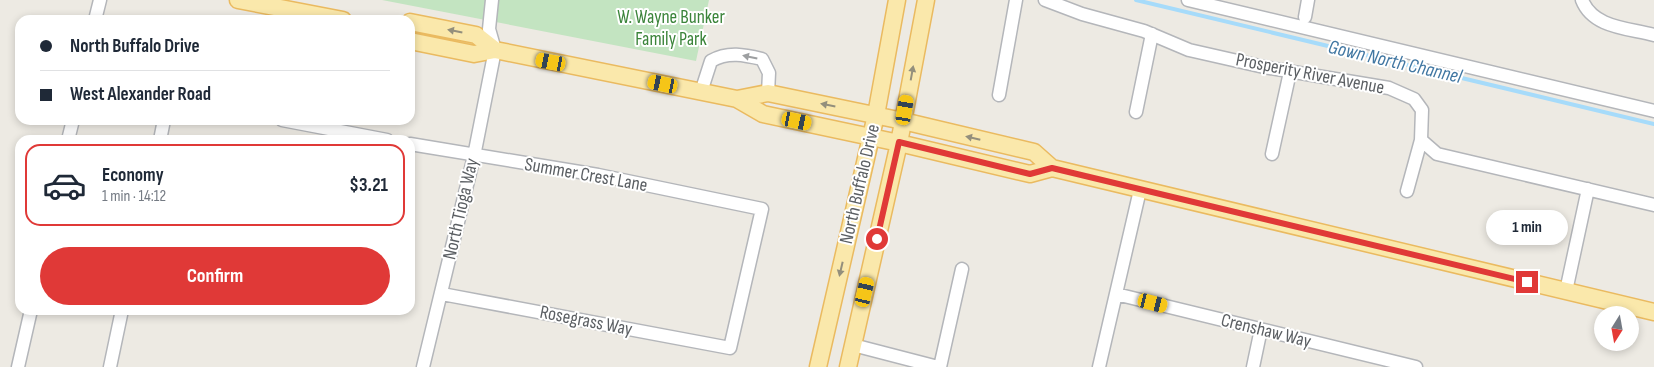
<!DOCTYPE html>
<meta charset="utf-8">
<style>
body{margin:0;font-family:"Sofia Sans Condensed",sans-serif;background:#f2f2f3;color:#1f2937;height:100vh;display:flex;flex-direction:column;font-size:19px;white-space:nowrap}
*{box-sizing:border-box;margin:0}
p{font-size:16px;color:#747a83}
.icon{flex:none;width:28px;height:28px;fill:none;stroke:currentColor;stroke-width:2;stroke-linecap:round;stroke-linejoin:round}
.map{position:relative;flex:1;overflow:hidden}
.details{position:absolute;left:15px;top:135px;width:400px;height:180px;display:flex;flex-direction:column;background:#fff;border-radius:15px;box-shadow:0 2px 8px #0003}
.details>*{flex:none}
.banner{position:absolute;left:15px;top:15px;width:400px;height:110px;border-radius:15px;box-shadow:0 2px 8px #0003;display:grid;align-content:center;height:110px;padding:0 25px;background:#fff}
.needle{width:32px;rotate:191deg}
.controls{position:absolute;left:1594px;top:306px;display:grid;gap:10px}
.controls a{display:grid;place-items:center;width:45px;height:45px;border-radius:50%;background:#fff;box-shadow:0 2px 8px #0003;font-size:25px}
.end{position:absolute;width:22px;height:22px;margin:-11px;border:6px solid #e03937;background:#fff;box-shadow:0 0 0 2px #fff}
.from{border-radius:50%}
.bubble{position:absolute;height:35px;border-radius:18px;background:#fff;box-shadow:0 2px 8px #0003;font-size:16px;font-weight:700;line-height:35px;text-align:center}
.car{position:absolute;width:15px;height:30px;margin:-15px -8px;border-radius:6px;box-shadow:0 0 4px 1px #0007;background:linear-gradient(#f5c518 24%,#345 0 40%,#f5c518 0 76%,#345 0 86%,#f5c518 0)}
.banner b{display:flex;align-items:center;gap:18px;height:48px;font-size:19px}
.banner b+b{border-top:1px solid #e0e1e3}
.banner i{width:12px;height:12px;background:#1f2937}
ul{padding:9px 0 0;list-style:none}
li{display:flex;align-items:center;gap:15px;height:82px;margin:0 10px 8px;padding:0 15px;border:2px solid transparent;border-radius:15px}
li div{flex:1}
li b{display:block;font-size:19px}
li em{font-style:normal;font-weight:700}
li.active{border-color:#e03937}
li>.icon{width:45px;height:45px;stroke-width:1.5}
.action{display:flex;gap:10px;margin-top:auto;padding:10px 25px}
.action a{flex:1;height:58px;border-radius:30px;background:#e03937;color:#fff;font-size:20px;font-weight:700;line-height:58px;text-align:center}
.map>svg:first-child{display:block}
</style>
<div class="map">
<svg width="1654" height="367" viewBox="0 0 1654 367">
<rect width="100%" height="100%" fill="#edeae3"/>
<!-- green -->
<path fill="#c3e4c1" d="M 382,0 L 709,0 L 696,61 Z"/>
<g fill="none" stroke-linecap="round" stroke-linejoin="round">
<!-- stream -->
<path stroke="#a6dbfa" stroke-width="4" d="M 1136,0 L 1654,124"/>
<!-- minor casing -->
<g stroke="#b4b6ba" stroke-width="15">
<path id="minor" d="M 1045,0 L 1082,14 L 1144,31 L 1189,50 L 1264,67 L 1389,88 L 1414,99 L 1422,110 L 1421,140 L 1437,154 L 1654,205
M 1188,0 L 1654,111
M 1582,0 C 1593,28 1628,28 1654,35
M 1305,17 L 1308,0
M 95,20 L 100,0
M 701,92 L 711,61 C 728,51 745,55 762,59 L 769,73 L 768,93
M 999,95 L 1016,0
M 1136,112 L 1152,34
M 282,120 L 387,140
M 68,140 L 73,120
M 160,140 L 164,120
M 410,144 L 598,175 L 762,209 L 730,348 L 442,294
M 1272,154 L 1290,72
M 1407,191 L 1421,140
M 1566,291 L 1588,189
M 1116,294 L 1416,367
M 853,345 L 938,367
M 18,367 L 31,310
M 110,367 L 122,310
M 423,367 L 474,156 L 495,50 L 489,29 L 492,0
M 940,367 L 962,269
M 1099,367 L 1140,190
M 1253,367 L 1261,329"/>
</g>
<!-- major casing -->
<g stroke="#eaba60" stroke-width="19">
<path id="major" d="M 238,0 L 343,20
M 410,22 L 476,35 L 495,50
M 410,41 L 474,54 L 495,50 L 737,99 L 763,114 L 899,143 L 1030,174 L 1052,168 L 1654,312
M 737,99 L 768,93 L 903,121 L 1034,152 L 1052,168
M 818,367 L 876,115 L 897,0
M 848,367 L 899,143 L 926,0"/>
</g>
<!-- minor -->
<use href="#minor" stroke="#fff" stroke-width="12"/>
<!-- major -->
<use href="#major" stroke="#fae8ab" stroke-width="16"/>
</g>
<!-- one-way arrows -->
<defs><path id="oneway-solid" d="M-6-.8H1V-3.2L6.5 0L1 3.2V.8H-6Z" transform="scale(1.25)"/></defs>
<g fill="#938f7c">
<use href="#oneway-solid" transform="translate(455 31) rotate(-169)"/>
<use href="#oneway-solid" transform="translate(912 73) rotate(-80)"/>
<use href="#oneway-solid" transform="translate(828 105) rotate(-169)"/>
<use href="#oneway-solid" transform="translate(973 138) rotate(-167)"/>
<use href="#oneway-solid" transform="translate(841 269) rotate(103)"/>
</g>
<use fill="#9d9fa1" href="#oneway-solid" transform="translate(750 57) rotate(-168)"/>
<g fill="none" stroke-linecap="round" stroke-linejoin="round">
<!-- route -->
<path stroke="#e03937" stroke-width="6" d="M 877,239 L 899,142 L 1030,174 L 1052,168 L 1527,282"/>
</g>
<g text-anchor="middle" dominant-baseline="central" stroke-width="4" stroke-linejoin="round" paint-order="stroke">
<!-- park labels -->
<g font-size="19" fill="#3b843a" stroke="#fff">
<text x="671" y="17">W. Wayne Bunker<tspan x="671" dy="22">Family Park</tspan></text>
</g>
<!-- street labels -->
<g font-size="19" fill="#5b5f63" stroke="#fff">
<text transform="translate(1310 74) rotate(11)">Prosperity River Avenue</text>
<text transform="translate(586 175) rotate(10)">Summer Crest Lane</text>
<text transform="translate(860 184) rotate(-77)">North Buffalo Drive</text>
<text transform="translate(461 209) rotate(-77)">North Tioga Way</text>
<text transform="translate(586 321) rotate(11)">Rosegrass Way</text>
<text transform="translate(1266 331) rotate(14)">Crenshaw Way</text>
</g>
<!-- water labels -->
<g font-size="20" font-style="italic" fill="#4177a2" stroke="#fff">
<text transform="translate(1395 62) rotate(13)">Gown North Channel</text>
</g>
</g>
</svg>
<div class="controls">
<a><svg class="needle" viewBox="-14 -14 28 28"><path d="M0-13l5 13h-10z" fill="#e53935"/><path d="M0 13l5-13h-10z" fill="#747a83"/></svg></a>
</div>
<i class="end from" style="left:877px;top:239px"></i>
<i class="end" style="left:1527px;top:282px"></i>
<div class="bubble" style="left:1486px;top:210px;width:82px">1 min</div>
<i class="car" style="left:551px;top:62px;rotate:281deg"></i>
<i class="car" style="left:663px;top:84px;rotate:282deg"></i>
<i class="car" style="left:905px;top:110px;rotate:10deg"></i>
<i class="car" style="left:797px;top:121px;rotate:102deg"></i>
<i class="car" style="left:865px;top:292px;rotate:13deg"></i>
<i class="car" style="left:1153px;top:303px;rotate:104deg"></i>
<div class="banner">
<b><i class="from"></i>North Buffalo Drive</b>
<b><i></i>West Alexander Road</b>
</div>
<section class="details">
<ul>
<li class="active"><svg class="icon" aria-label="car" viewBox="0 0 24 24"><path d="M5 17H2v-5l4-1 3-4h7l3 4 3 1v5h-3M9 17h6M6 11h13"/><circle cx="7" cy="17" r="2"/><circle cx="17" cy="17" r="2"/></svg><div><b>Economy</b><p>1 min · 14:12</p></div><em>$3.21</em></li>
</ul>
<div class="action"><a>Confirm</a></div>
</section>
</div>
